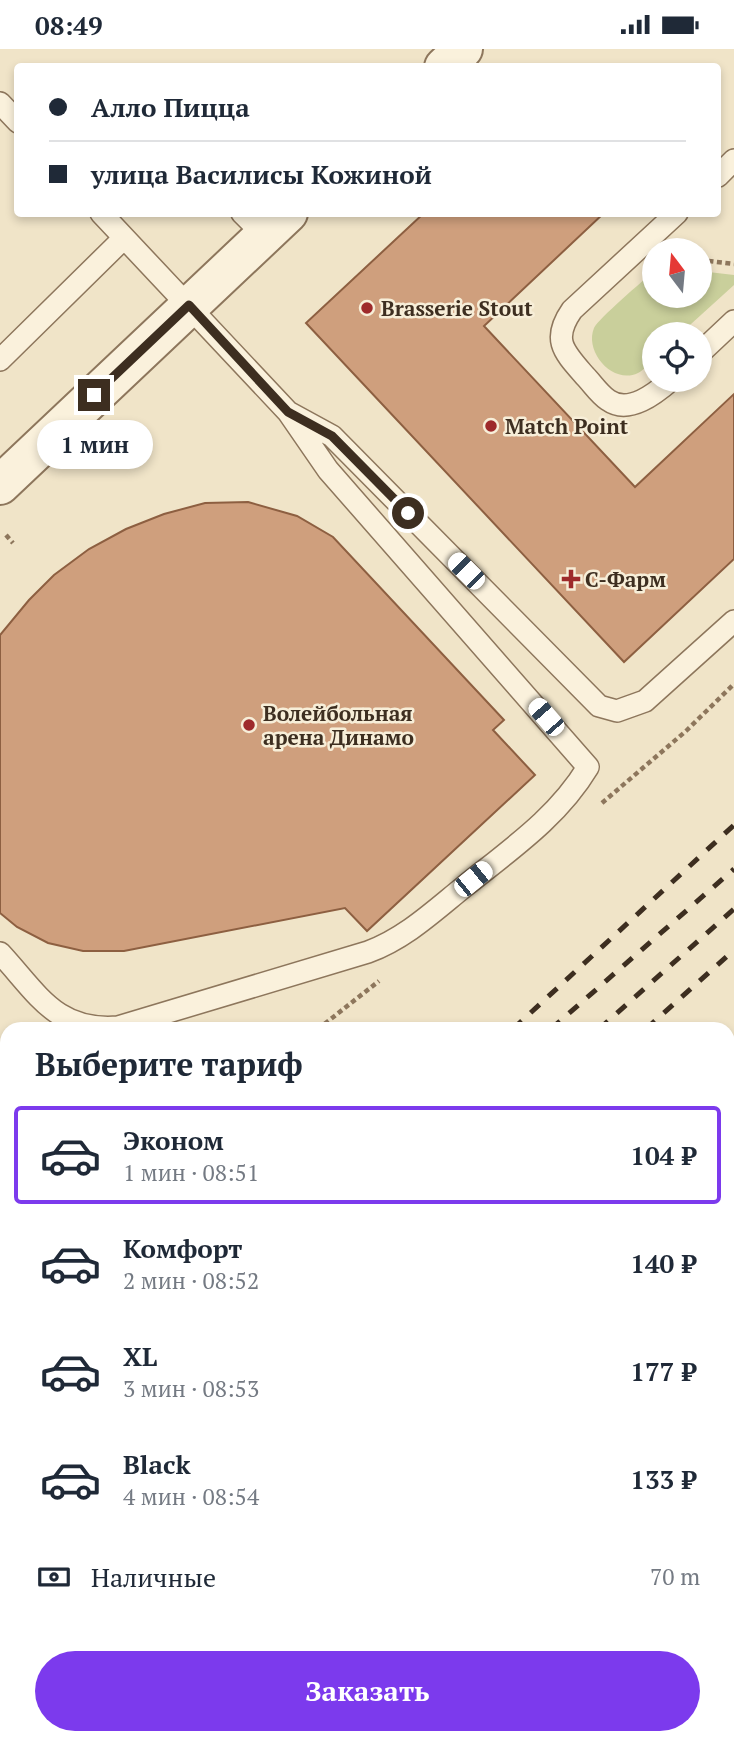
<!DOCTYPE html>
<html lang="ru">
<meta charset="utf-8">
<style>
body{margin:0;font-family:"PT Serif",serif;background:#f2f2f3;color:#1f2937;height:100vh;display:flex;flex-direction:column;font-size:26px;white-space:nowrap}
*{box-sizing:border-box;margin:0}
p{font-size:23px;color:#747a83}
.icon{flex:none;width:38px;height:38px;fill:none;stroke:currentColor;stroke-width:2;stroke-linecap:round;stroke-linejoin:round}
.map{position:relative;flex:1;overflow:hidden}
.panel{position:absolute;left:0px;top:973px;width:735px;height:723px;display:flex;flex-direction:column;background:#fff;border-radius:21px 21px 0 0;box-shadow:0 4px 10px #0003}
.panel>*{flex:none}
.hud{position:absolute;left:14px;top:14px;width:707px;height:154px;border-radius:7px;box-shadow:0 4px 10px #0003;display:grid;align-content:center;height:154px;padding:0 35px;background:#fff}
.needle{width:46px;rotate:344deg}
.fabs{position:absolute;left:642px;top:189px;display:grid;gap:14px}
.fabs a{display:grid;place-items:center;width:70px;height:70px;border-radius:50%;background:#fff;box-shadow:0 4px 10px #0003;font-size:35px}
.end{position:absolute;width:32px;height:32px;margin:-16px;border:9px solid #3d2e20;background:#fff;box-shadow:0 0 0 4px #fff}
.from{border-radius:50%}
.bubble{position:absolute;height:49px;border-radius:24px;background:#fff;box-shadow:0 4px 10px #0003;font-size:23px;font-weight:700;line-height:49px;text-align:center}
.car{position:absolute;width:21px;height:42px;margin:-21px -10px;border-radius:9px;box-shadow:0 0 5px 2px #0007;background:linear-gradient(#fff 24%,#345 0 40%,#fff 0 76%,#345 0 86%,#fff 0)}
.hud b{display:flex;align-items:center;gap:24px;height:66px;font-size:26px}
.hud b+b{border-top:2px solid #e0e1e3}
.hud i{width:18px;height:18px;background:#1f2937}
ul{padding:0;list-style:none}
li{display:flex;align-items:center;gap:21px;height:98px;margin:0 14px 10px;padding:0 21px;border:4px solid transparent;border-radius:7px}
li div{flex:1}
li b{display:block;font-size:26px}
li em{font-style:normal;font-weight:700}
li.selected{border-color:#7c3aed}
li>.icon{width:63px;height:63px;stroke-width:1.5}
h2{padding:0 35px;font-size:32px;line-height:84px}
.pay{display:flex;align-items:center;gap:18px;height:77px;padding:0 35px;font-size:26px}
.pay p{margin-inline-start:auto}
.button{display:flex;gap:14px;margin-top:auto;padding:14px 35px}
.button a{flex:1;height:80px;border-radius:42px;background:#7c3aed;color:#fff;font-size:28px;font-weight:700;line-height:80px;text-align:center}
.status{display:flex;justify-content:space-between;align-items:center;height:49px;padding:0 35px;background:#fff;direction:ltr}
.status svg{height:19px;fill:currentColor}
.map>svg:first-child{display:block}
</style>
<div class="status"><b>08:49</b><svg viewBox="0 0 49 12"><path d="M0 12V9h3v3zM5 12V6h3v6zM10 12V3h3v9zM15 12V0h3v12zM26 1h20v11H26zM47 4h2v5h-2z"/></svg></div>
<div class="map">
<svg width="734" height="1695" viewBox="0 0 734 1695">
<rect width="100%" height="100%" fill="#f0e4c8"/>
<!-- farmland -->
<path fill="#e6deb5" d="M 734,1395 L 734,1676 L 728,1680 L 728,1399 Z
M 318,1689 L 716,1689 L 707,1695 L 309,1695 Z"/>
<!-- green -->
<path fill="#c9cf9b" d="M 654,222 L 654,247 L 700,247 L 700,222 L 734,226 L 734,236 L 680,285 L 654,285 L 654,309 C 650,313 644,321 638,324 C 613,336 584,303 594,279 C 598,270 644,231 654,222 Z"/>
<!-- building -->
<path fill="#cf9f7d" stroke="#8d5f41" stroke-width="2" d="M 424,164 L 604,164 L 484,277 L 635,438 L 734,345 L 734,510 L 624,613 L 306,274 Z
M 248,453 L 297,467 L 333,488 L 504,671 L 493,681 L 535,726 L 367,882 L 345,859 L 124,902 L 83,902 L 48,894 L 17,878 L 0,864 L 0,586 L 29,551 L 54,526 L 89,500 L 126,480 L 164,465 L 205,454 Z"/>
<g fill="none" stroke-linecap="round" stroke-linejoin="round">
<!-- service casing -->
<g stroke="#8d765c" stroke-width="24">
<path id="service" d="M 0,54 L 18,73
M 718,127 L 734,111
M 101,164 L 288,363 L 332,387 L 599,657 L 617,662 L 645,652 L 734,572
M 242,164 L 264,186
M 700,304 L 734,272
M 0,311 L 124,189
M 671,331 C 656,344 629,366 608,351 C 599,345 592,334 585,327 C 564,303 551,291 572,261 L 677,164
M 0,904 C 38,945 56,983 118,978 L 368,903 C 406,889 435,861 465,837 C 511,800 558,768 588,718 L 328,421 L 288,363
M 0,1014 L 3,1045 L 0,1056
M 0,1193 L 7,1199"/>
</g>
<!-- tertiary casing -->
<g stroke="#8d765c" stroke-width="42">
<path id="tertiary" d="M 444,18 L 463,0
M 0,436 L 288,164"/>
</g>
<!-- primary casing -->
<g stroke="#5b4430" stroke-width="42">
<path id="primary" d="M 728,1097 L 734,1092
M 728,1188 L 734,1183
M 0,1643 L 7,1638
M 38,1695 L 47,1689"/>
</g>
<!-- path -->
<path stroke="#8d765c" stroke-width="4.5" stroke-dasharray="5 3.5" stroke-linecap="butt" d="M 700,211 L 734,215
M 6,486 L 13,494
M 602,754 L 686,682 L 734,635
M 318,980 L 379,932"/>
<!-- service -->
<use href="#service" stroke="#faf1dc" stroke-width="21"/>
<!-- tertiary -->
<use href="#tertiary" stroke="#faf1dc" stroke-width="38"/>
<!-- primary -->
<use href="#primary" stroke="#f3d9a0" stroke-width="38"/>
<!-- rail -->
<path stroke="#3d2e20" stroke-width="5" stroke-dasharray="12 12" stroke-linecap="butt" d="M 513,980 L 734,776
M 551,980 L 734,820
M 599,980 L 734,860
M 646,980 L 734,901
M 0,1387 L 7,1382
M 0,1418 L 7,1413
M 0,1458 L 7,1453
M 0,1498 L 7,1494"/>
</g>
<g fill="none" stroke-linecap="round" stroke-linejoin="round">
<!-- route -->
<path stroke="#3d2e20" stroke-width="9" d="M 94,346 L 189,256 L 288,363 L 332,387 L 408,464"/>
</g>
<!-- markers -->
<g fill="#9e2a2b" stroke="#f7eed8" stroke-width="2.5">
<circle cx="367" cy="259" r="7"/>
<circle cx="491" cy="377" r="7"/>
<path d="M567.5 519.5h7v7h7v7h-7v7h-7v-7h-7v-7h7z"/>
<circle cx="249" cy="676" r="7"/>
</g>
<g text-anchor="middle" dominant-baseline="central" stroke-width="5" stroke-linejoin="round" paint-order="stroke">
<!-- poi labels -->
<g font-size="21" font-weight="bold" fill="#3d2e20" stroke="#f7eed8" text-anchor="start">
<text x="381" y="259">Brasserie Stout</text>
<text x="505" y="377">Match Point</text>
<text x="585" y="530">C-Фарм</text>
<text x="263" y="664">Волейбольная<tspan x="263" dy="24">арена Динамо</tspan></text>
</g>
</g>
</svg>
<div class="fabs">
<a><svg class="needle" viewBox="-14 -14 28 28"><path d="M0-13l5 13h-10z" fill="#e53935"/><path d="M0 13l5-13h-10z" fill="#747a83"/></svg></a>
<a><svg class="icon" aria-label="locate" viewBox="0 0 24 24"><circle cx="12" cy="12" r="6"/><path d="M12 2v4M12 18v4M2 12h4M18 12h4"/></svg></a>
</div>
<i class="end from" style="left:408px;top:464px"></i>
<i class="end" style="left:94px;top:346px"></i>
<div class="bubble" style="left:37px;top:371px;width:116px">1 мин</div>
<i class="car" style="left:466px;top:522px;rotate:315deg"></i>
<i class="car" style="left:546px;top:668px;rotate:319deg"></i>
<i class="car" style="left:473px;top:830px;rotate:51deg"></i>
<div class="hud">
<b><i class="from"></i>Алло Пицца</b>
<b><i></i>улица Василисы Кожиной</b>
</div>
<section class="panel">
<h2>Выберите тариф</h2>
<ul>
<li class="selected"><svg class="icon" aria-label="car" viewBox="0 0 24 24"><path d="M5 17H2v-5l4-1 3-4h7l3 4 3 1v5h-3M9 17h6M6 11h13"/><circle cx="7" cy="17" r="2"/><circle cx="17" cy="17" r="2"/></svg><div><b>Эконом</b><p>1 мин · 08:51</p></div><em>104 ₽</em></li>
<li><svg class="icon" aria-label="car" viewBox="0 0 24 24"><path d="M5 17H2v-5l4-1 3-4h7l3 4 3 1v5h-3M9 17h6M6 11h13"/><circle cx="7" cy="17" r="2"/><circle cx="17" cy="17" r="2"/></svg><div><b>Комфорт</b><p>2 мин · 08:52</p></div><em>140 ₽</em></li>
<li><svg class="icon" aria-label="car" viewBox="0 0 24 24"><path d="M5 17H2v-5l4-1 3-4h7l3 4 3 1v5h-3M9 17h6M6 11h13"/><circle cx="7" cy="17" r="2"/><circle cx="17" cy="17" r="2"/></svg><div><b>XL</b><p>3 мин · 08:53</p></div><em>177 ₽</em></li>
<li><svg class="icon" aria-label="car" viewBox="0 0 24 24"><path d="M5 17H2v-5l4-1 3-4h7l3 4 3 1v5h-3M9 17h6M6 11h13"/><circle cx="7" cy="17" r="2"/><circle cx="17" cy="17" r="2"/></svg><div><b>Black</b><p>4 мин · 08:54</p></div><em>133 ₽</em></li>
</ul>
<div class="pay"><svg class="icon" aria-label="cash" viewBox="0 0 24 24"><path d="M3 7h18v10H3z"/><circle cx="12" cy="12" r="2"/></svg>Наличные<p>70 m</p></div>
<div class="button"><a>Заказать</a></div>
</section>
</div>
